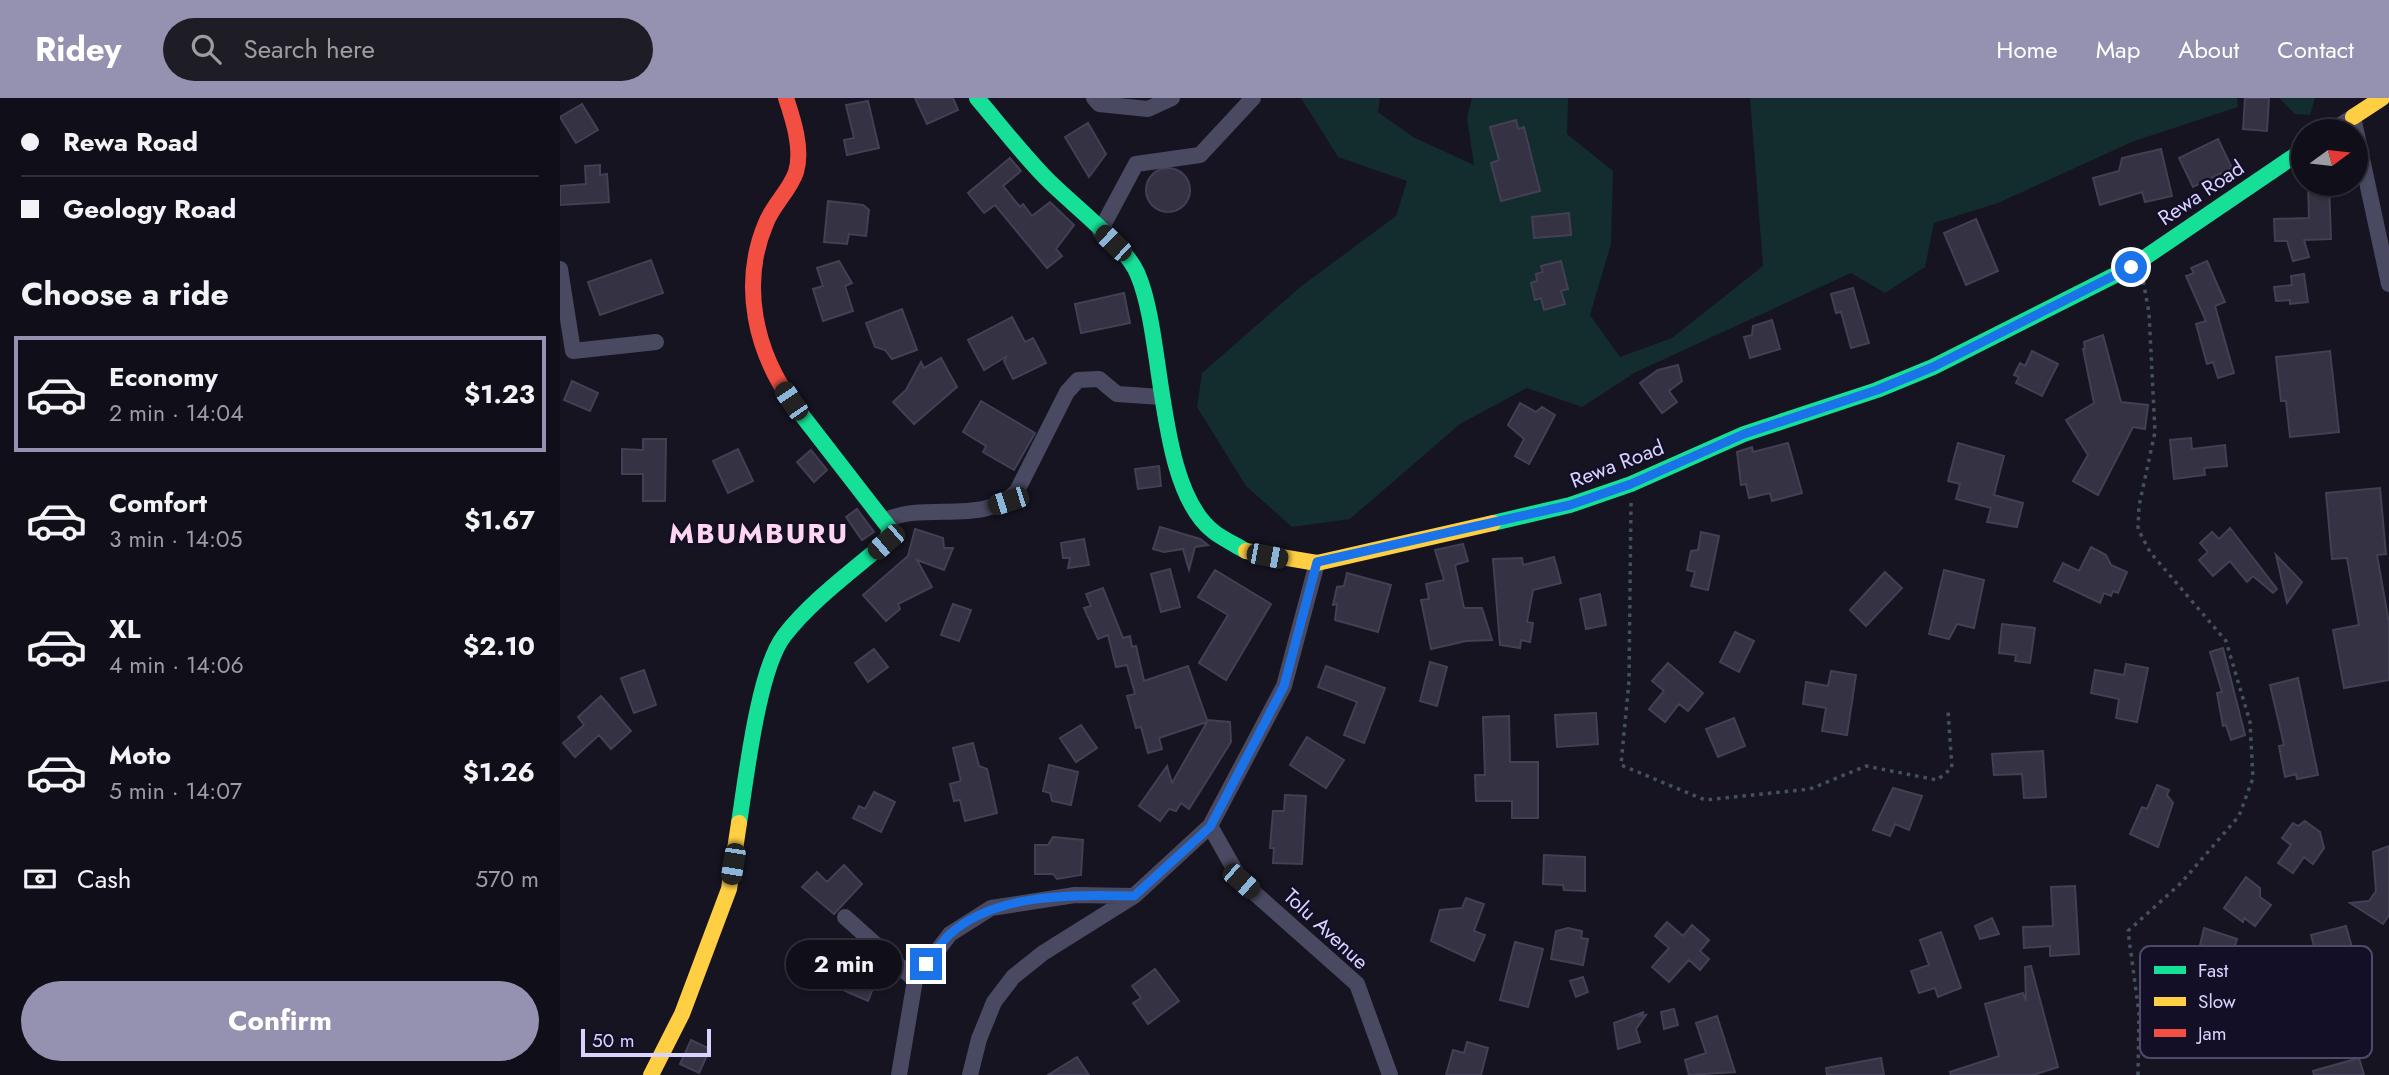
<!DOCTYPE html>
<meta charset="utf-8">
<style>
body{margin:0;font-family:Jost,sans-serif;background:#1e1d26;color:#f1f3f6;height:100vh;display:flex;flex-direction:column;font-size:26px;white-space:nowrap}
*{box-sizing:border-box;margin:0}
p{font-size:23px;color:#9c9ca2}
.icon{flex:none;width:38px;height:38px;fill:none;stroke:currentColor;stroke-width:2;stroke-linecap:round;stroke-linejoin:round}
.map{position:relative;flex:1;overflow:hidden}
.sheet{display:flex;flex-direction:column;background:#100f19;width:560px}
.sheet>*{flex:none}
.top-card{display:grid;align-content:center;height:154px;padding:0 21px;background:#100f19}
.needle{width:46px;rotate:75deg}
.buttons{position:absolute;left:1731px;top:21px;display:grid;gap:14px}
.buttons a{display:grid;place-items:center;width:77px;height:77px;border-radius:50%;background:#100f19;box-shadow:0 2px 5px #0004,0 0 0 2px #302f38;font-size:35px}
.scale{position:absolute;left:21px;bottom:18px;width:130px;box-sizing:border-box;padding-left:7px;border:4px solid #d9d4ff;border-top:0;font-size:19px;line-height:24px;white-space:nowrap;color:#d9d4ff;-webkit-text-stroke:5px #130f26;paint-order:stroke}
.end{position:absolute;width:32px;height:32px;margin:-16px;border:9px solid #1a73e8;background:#fff;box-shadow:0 0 0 4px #fff}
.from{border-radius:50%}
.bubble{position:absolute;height:49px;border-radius:24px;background:#100f19;box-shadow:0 2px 5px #0004,0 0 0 2px #302f38;font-size:23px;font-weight:700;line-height:49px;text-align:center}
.car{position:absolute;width:21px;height:42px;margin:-21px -10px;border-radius:9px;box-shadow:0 0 5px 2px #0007;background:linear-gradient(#222 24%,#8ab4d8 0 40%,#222 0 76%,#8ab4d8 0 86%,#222 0)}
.top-card b{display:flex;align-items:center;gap:24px;height:66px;font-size:26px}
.top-card b+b{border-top:2px solid #302f38}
.top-card i{width:18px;height:18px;background:#f1f3f6}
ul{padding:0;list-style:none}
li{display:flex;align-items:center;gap:21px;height:116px;margin:0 14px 10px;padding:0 7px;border:4px solid transparent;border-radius:0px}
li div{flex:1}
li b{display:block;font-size:26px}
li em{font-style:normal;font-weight:700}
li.current{border-color:#9591b1}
li>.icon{width:63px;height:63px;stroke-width:1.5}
h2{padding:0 21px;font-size:32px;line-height:84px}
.pay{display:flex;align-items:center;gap:18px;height:77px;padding:0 21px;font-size:26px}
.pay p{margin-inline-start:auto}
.button{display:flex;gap:14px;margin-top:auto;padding:14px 21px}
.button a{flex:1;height:80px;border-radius:42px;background:#9591b1;color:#fff;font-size:28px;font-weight:700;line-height:80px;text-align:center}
header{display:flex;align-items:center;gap:42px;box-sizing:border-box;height:98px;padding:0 35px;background:#9591b1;color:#fff}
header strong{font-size:33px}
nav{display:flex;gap:38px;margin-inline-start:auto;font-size:24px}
.search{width:490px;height:63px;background:#1e1d26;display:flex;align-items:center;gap:18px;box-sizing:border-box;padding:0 24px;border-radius:38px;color:#9c9ca2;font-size:26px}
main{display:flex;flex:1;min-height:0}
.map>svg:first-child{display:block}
</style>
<header>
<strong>Ridey</strong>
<div class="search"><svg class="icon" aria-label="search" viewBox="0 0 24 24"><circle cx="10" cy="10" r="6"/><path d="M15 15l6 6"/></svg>Search here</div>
<nav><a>Home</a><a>Map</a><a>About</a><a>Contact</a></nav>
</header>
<main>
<section class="sheet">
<div class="top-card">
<b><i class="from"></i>Rewa Road</b>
<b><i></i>Geology Road</b>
</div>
<h2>Choose a ride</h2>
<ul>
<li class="current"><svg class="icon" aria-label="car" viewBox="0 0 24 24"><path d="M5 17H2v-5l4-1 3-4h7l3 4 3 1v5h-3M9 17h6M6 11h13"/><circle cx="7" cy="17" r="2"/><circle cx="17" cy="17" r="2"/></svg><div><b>Economy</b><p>2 min · 14:04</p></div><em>$1.23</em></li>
<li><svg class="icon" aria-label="car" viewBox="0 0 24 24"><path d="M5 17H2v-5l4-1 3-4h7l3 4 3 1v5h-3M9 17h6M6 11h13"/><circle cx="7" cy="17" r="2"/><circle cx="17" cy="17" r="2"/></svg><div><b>Comfort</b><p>3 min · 14:05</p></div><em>$1.67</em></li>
<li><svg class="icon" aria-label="car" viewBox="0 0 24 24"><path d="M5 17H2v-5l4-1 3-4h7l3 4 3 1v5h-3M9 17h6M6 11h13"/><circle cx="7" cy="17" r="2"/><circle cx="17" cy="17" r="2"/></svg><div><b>XL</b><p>4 min · 14:06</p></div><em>$2.10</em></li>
<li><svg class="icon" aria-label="car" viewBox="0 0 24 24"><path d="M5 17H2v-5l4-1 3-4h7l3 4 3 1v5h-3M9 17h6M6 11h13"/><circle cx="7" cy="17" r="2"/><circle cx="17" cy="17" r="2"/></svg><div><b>Moto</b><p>5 min · 14:07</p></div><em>$1.26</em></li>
</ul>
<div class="pay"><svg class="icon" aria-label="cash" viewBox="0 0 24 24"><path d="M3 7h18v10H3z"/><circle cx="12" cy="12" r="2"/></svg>Cash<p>570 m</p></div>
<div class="button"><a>Confirm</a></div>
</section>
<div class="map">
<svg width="1829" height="977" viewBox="0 0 1829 977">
<rect width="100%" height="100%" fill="#161421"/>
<!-- green -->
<path fill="#132c2d" d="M 741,0 L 820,0 L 818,14 L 853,39 L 914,67 L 907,20 L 912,0 L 1008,0 L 1007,36 L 1053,73 L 1051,146 L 1030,217 L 1060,259 L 1112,240 L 1203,168 L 1190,0 L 1677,0 L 1678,9 L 1574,43 L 1438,105 L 1374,125 L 1365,169 L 1325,195 L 1291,175 L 1076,274 L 1022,309 L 967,290 L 900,326 L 790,421 L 732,429 L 686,388 L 637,309 L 642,275 L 739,190 L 836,118 L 847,83 L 778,59 Z
M 1719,0 L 1755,0 L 1750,17 L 1735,16 Z"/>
<!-- building -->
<path fill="#343243" stroke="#433f54" stroke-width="2" d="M 355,0 L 393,0 L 398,12 L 367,26 Z
M 1685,0 L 1709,0 L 1707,33 L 1683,31 Z
M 308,3 L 319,50 L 287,57 L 284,42 L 294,40 L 286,7 Z
M 22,6 L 38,32 L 16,45 L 0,19 Z
M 956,22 L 958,31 L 964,29 L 980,93 L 941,103 L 931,65 L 939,62 L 930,29 Z
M 528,25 L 546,56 L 529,79 L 505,39 Z
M 1658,41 L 1672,70 L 1633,89 L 1619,60 Z
M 1601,51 L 1612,98 L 1585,104 L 1582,94 L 1540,107 L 1533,80 L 1559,73 L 1562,60 Z
M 450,60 L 461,73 L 443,88 L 460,109 L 463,106 L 472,118 L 490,104 L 514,127 L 496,151 L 502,158 L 487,170 L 435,107 L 424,115 L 408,95 Z
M 40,67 L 40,77 L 47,76 L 49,104 L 0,107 L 0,88 L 26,86 L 25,68 Z
M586 92a22 22 0 1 1 44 0a22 22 0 1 1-44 0Z
M 1748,86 L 1769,86 L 1771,141 L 1744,142 L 1749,159 L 1733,163 L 1727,143 L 1715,143 L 1714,121 L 1749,120 Z
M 268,103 L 303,107 L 309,112 L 306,138 L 289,136 L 287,146 L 264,144 Z
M 1009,115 L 1011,137 L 974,140 L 972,119 Z
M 1416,121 L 1438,173 L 1406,187 L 1384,135 Z
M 91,162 L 103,195 L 40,217 L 28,184 Z
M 279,163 L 292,185 L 285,188 L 293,213 L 263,223 L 253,191 L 263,188 L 257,170 Z
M 1001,163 L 1008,191 L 1001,193 L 1005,206 L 984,212 L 981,200 L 975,202 L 971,185 L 977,183 L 976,176 L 983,174 L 981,168 Z
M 1647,163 L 1665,204 L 1655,208 L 1674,275 L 1658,280 L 1653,264 L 1647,266 L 1636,226 L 1646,223 L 1626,178 L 1634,175 L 1631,170 Z
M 1744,176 L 1748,204 L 1730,206 L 1730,202 L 1716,203 L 1714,189 L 1732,187 L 1731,178 Z
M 1293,190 L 1309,245 L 1291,250 L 1281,214 L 1276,215 L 1271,196 Z
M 564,195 L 570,225 L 521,235 L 515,206 Z
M 342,211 L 357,252 L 332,261 L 325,252 L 315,249 L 306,225 Z
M 452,219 L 465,244 L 473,240 L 486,265 L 453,281 L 444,263 L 447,258 L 424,272 L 408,242 Z
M 1212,222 L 1220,251 L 1190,260 L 1184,239 L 1192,237 L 1193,228 Z
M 1543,237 L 1561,304 L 1588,307 L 1585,331 L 1573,329 L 1538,397 L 1513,383 L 1528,357 L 1506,322 L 1534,305 L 1523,251 L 1525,250 L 1524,244 Z
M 1472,253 L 1498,266 L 1482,298 L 1456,285 L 1459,279 L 1454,277 L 1460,265 L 1465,268 Z
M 1770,253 L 1779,334 L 1730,339 L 1726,303 L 1721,303 L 1716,259 Z
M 381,260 L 397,289 L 354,326 L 333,304 L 346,292 L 361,264 L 364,270 Z
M 1118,267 L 1122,283 L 1109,293 L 1117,304 L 1102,315 L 1080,285 L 1098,272 Z
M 12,283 L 38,295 L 30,313 L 4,302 Z
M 421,303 L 475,335 L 454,372 L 423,354 L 426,348 L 403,334 Z
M 960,305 L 976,314 L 982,309 L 995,317 L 969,366 L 955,358 L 964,341 L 948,327 Z
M 1631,340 L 1632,351 L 1665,347 L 1667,368 L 1644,370 L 1645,377 L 1614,381 L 1610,342 Z
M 83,341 L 106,341 L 105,403 L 83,403 L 83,376 L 62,376 L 62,351 L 83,352 Z
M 1228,345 L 1242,395 L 1212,403 L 1210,395 L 1189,400 L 1186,386 L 1181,387 L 1177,354 L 1192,349 L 1193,354 Z
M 1398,345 L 1444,358 L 1434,397 L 1463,405 L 1457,429 L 1427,424 L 1431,410 L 1396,401 L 1400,386 L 1388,383 Z
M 178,351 L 193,383 L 168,395 L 153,363 Z
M 251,352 L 267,372 L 254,384 L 237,364 Z
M 599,368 L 601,388 L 578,391 L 575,371 Z
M 1820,390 L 1826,456 L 1817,457 L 1829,525 L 1829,582 L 1784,590 L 1773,532 L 1799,527 L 1787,460 L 1772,461 L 1766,395 Z
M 297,411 L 314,434 L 302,442 L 286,419 Z
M 600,429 L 640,441 L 648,447 L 635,449 L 629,472 L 623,451 L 604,454 L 593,451 Z
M 1670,430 L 1717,491 L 1713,495 L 1693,478 L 1687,484 L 1670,463 L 1653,478 L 1639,462 L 1648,454 L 1640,445 L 1652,434 L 1659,441 Z
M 355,431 L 383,440 L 384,450 L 393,450 L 384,472 L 357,462 L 372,489 L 338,506 L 340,511 L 326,523 L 303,497 L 348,458 Z
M 1141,434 L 1159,438 L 1148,492 L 1131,488 L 1135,474 L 1127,472 L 1131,453 L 1138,452 Z
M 524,441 L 529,467 L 508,470 L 510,460 L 503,460 L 501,445 Z
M 903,446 L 908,463 L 895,467 L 904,510 L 922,510 L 932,542 L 906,543 L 871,551 L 861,502 L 869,501 L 866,486 L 884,482 L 875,452 Z
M 1531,449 L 1546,457 L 1551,467 L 1567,474 L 1558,495 L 1553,493 L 1551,498 L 1544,495 L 1540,505 L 1494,483 L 1503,465 L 1519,473 Z
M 1716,457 L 1742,484 L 1727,505 Z
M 994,459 L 1001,485 L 973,492 L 967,524 L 973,525 L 970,544 L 961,542 L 960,550 L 940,547 L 933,461 L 962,460 L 963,467 Z
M 610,471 L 620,509 L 601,514 L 591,476 Z
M 655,472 L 711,506 L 666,582 L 639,565 L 668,517 L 638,499 Z
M 1384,472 L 1424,482 L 1414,530 L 1397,526 L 1389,541 L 1369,536 Z
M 1325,474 L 1342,490 L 1306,528 L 1290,512 Z
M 787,475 L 831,487 L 818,534 L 775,522 L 777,506 L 773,507 L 777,489 L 784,488 Z
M 543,490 L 563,540 L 570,538 L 572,549 L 576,548 L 584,583 L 628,568 L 647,622 L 670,624 L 671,644 L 629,711 L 621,705 L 616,713 L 609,711 L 600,723 L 579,708 L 607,668 L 612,685 L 647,624 L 599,640 L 602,651 L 588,655 L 581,629 L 576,630 L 567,598 L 575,596 L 567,567 L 556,569 L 548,537 L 538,541 L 524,510 L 531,508 L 526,496 Z
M 1040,496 L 1046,527 L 1026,531 L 1020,501 Z
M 393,506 L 411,512 L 399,543 L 381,537 Z
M 1442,526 L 1475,530 L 1470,565 L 1455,563 L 1456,557 L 1439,555 Z
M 1175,534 L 1194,543 L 1179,574 L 1160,564 Z
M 1663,550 L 1685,637 L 1671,642 L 1666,627 L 1663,628 L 1657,595 L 1662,594 L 1650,554 Z
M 314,551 L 328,569 L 308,584 L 295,565 Z
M 870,564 L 887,569 L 877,608 L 860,603 Z
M 1108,565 L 1143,595 L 1128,613 L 1119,606 L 1105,624 L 1089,611 L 1104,593 L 1092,583 Z
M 1566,566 L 1588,570 L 1577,624 L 1556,620 L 1559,601 L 1531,595 L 1535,572 L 1564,577 Z
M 766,568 L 825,590 L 804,645 L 784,637 L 797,604 L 758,589 Z
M 84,572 L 96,607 L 74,615 L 61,580 Z
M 1271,573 L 1296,577 L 1287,637 L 1262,633 L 1266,610 L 1243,606 L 1246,584 L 1268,588 Z
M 1738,580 L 1758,677 L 1737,681 L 1736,676 L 1725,679 L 1719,648 L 1724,647 L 1710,587 Z
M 41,598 L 71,633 L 51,651 L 39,637 L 15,659 L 3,645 L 24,627 L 18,619 Z
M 1036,615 L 1038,646 L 997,649 L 995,617 Z
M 949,618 L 950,664 L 978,664 L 978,720 L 952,720 L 952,703 L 916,703 L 915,677 L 925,677 L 923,619 Z
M 1174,620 L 1185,648 L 1158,659 L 1146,631 Z
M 521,627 L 537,650 L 516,664 L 500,640 Z
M 747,639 L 784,662 L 766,690 L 730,667 Z
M 413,645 L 419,668 L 427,671 L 437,715 L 405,723 L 400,702 L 394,703 L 390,686 L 401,683 L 393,650 Z
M 1483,653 L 1486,699 L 1464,700 L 1462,676 L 1434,677 L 1432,656 Z
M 489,667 L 518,674 L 511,707 L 492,703 L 490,695 L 483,693 Z
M 1597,687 L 1609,692 L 1607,697 L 1613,705 L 1598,749 L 1570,736 L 1582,709 L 1587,711 Z
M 1333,690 L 1362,698 L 1349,732 L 1335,726 L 1330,738 L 1313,732 Z
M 314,694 L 335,704 L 321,734 L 293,720 L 299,708 L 305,711 Z
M 725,697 L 746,698 L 742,766 L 713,765 L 714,750 L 710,750 L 713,713 L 724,713 Z
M 1745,723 L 1760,734 L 1764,750 L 1753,766 L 1744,759 L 1733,775 L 1718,765 L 1731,747 L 1722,740 L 1733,725 L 1738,728 Z
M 493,739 L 523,742 L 521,777 L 497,781 L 493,776 L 475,776 L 475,747 L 488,747 Z
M 1829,748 L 1829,817 L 1823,826 L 1790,805 L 1809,803 L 1816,793 L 1813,754 Z
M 984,757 L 1025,759 L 1025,793 L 1004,792 L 1003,787 L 983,786 Z
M 284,767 L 302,786 L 274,816 L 242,789 L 257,774 L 267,784 Z
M 1686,779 L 1700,790 L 1700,799 L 1711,807 L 1695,828 L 1684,820 L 1683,824 L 1664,810 Z
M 1515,788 L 1519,856 L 1490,858 L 1490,848 L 1464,850 L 1463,829 L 1493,828 L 1491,789 Z
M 906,800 L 924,806 L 914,833 L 925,837 L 914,863 L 871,843 L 880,812 L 902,810 Z
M 1432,820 L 1439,836 L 1420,841 L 1415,828 Z
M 1107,824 L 1123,838 L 1132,827 L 1149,842 L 1140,853 L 1149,861 L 1140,872 L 1129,862 L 1109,884 L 1092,869 L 1109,850 L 1095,838 Z
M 1786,828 L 1795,860 L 1760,870 L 1751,837 Z
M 1008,830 L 1022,833 L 1021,840 L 1028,841 L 1023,867 L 991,861 L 996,833 Z
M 1644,830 L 1677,841 L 1668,870 L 1692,864 L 1694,873 L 1710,868 L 1715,889 L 1680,898 L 1678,888 L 1634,873 Z
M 1381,834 L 1401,890 L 1378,899 L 1375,890 L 1359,895 L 1351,873 L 1369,867 L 1360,842 Z
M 955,844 L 983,851 L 968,909 L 940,902 Z
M 1471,868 L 1498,969 L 1473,977 L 1391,977 L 1390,974 L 1439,958 L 1425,906 L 1463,895 L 1466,903 L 1465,869 Z
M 292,870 L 317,880 L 308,903 L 283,892 Z
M 595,871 L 619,903 L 588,926 L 573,905 L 581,900 L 572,888 Z
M 1023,879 L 1028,894 L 1016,899 L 1010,883 Z
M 1114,911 L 1118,927 L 1104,931 L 1101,914 Z
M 1084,914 L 1080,918 L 1086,917 L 1076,931 L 1080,944 L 1058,951 L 1054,925 Z
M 1157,918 L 1175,974 L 1129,977 L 1125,962 L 1146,955 L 1136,925 Z
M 131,942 L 150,951 L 139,975 L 120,966 Z
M 907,944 L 928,950 L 921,977 L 886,977 L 893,952 L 904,955 Z
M 517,959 L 529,977 L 488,977 Z
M 1321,960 L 1324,977 L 1267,977 L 1266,970 Z
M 1799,960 L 1804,977 L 1754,977 L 1753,973 Z"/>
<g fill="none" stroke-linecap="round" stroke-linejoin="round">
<!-- path -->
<path stroke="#44505f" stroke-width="3.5" stroke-dasharray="3.5 5" stroke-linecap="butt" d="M 1071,405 L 1069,583 L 1061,667 L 1145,702 L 1250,691 L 1306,668 L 1377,682 L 1392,670 L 1388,613
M 1578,977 L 1579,915 L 1568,833 L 1621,785 L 1679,718 L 1693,680 L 1690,624 L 1666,543 L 1590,454 L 1578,431 L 1579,408 L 1595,334 L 1589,215 L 1583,182"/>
<!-- street -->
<path stroke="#4a4962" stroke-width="16" d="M 534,0 L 539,6 L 588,11 L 612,0
M 1771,33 L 1793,19 L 1829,186
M 540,133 L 576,66 L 640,57 L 693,0
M 0,171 L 13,253 L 96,244
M 326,422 C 366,403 425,428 457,393 L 507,294 L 518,282 L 539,281 L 557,296 L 601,299
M 650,728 L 681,783 L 797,886 L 830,977
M 285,819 L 355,882
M 339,977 L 355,882 L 390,836 L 431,810 L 515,797 L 574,798
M 410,977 L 419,941 L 434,904 L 453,879 L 483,855 L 574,798 L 650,728 L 724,588 L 757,465"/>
<!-- fast -->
<path stroke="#16e098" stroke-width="16" d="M 417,0 C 439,26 460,53 483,77 C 507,103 566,146 578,177 C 605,240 596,390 654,434 C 663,441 676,447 686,453
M 933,425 L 1010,407 L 1071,386 L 1184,336 L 1317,292 L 1373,269 L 1571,169 L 1743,52
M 179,725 C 186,681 198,572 224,538 C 252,502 291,474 326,444 L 330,431 L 234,307"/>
<!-- slow -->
<path stroke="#ffcf43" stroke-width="16" d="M 1793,19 L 1822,0
M 686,453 L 757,465 L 933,425
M 91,977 L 122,916 L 169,791 L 179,725"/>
<!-- jam -->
<path stroke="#f24e42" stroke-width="16" d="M 226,0 C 233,21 243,51 236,74 C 230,92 213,107 206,125 C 180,186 195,254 234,307"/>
</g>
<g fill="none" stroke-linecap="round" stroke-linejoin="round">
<!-- route -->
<path stroke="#1a73e8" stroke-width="9" d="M 366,866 C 374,857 381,844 390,836 C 437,794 515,797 574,798 L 650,729 L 724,588 L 757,464 L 1010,407 L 1071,386 L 1184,336 L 1317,292 L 1373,269 L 1571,169"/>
</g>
<g text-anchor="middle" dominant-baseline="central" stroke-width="5" stroke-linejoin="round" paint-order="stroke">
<!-- street labels -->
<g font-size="21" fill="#d9d4ff" stroke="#130f26">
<text transform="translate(1641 95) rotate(-34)">Rewa Road</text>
<text transform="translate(1057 366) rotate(-21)">Rewa Road</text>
<text transform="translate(766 831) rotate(43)">Tolu Avenue</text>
</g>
<!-- district labels -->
<g font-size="28" font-weight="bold" letter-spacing="2" fill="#ffd6f0" stroke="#130f26">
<text x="199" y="435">MBUMBURU</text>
</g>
</g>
<!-- legend -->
<rect x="1580" y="848" width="232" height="112" rx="10" fill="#130f26" stroke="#4e4a67" stroke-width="2"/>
<rect x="1594" y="868" width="32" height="8" fill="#16e098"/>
<rect x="1594" y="899" width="32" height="9" fill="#ffcf43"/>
<rect x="1594" y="931" width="32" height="8" fill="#f24e42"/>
<g font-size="19" fill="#d9d4ff">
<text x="1638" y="879">Fast</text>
<text x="1638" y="910">Slow</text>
<text x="1638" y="942">Jam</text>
</g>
</svg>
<div class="buttons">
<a><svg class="needle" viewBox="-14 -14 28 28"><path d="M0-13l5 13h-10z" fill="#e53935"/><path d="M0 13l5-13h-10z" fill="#9c9ca2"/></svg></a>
</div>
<div class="scale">50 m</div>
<i class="end from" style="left:1571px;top:169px"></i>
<i class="end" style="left:366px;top:866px"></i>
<div class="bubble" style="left:226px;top:842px;width:116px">2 min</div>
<i class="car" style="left:553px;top:145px;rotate:314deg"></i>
<i class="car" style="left:231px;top:303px;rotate:326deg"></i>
<i class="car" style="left:448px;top:403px;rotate:252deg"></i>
<i class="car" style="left:326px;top:444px;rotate:229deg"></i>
<i class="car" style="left:707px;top:458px;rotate:101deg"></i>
<i class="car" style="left:173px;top:766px;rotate:189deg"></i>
<i class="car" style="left:681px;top:783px;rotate:131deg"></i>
</div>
</main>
